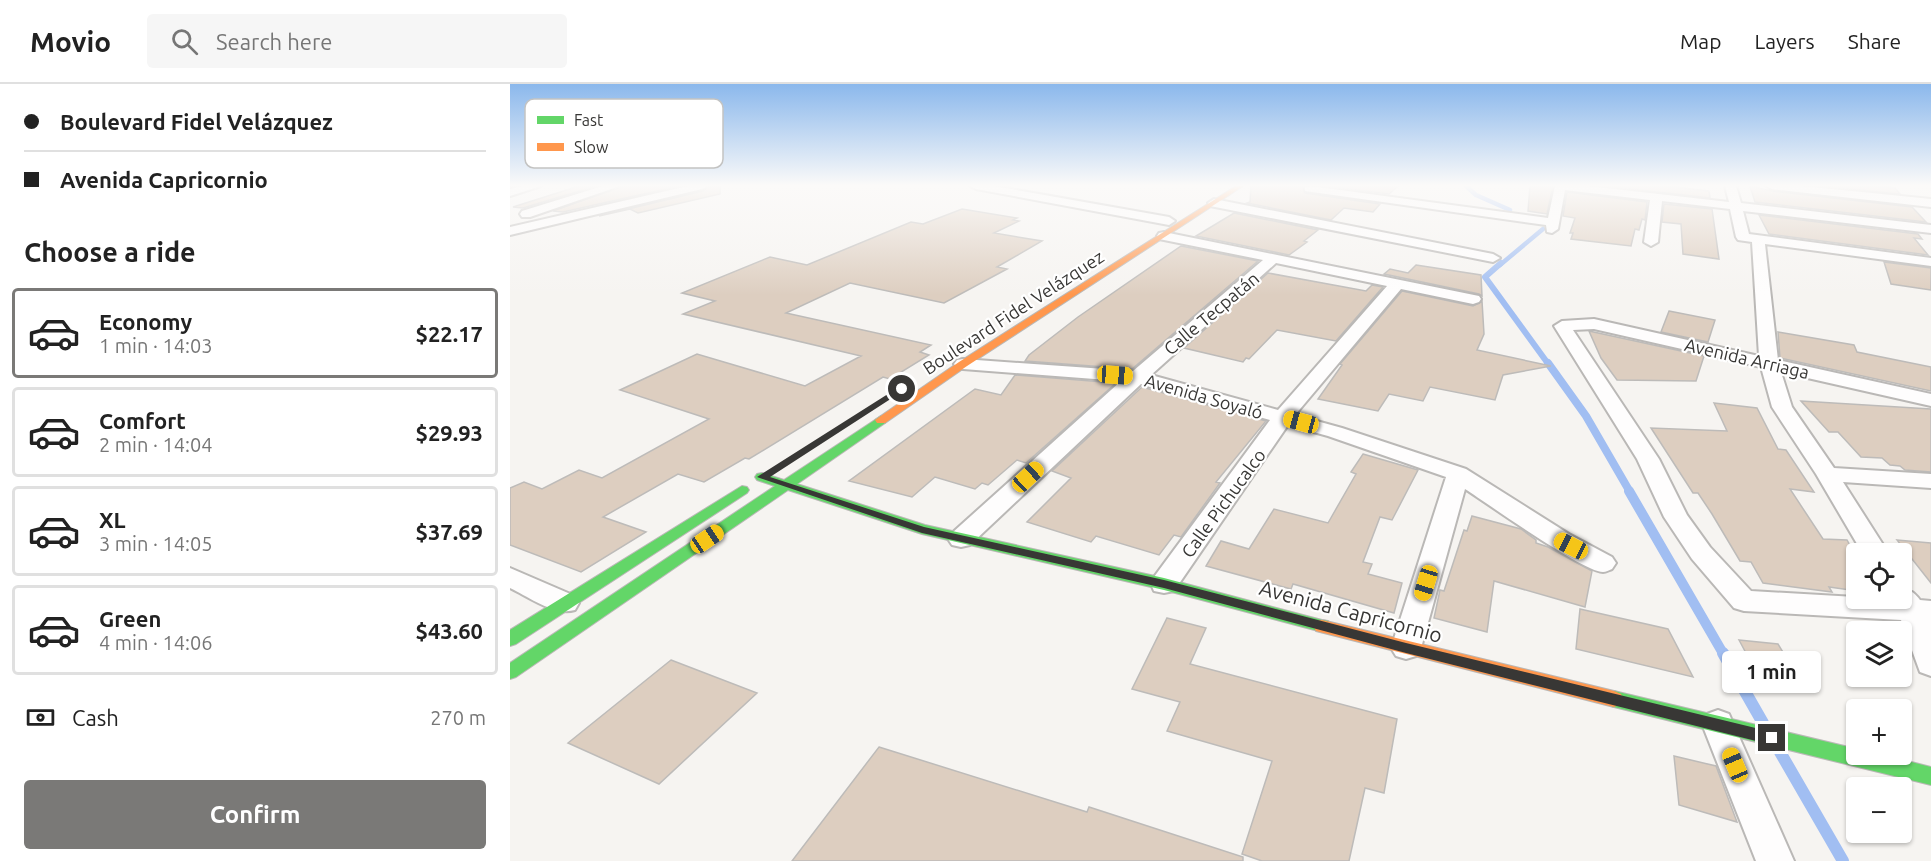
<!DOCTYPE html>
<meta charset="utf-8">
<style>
body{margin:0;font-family:Ubuntu,sans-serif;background:#f6f6f6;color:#222;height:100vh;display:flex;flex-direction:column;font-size:22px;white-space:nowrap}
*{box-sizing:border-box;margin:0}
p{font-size:20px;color:#767676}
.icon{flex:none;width:33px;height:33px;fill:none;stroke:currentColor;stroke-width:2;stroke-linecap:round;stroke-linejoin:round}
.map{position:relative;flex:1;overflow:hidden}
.details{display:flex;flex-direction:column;background:#fff;width:510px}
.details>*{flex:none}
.top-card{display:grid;align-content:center;height:132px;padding:0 24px;background:#fff}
.controls{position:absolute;left:1336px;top:459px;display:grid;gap:12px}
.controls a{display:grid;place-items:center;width:66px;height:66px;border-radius:6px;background:#fff;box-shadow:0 2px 4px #0004;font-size:30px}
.end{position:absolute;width:27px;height:27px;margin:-14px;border:8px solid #383735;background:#fff;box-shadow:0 0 0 3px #fff}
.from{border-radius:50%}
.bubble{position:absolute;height:42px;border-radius:6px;background:#fff;box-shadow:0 2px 4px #0004;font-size:20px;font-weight:700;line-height:42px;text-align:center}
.car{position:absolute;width:18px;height:36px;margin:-18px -9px;border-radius:8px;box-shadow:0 0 4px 2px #0007;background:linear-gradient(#f5c518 24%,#345 0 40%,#f5c518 0 76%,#345 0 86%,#f5c518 0)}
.top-card b{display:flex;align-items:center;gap:21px;height:57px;font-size:22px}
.top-card b+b{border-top:2px solid #e0e0e0}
.top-card i{width:15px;height:15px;background:#222}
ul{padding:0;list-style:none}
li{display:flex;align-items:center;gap:18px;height:90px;margin:0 12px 9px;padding:0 12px;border:3px solid #e0e0e0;border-radius:6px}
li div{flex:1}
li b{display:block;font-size:22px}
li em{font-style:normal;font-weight:700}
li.current{border-color:#7a7977}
li>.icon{width:54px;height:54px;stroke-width:1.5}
h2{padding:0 24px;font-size:27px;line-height:72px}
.pay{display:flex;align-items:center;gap:15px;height:66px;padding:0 24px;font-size:22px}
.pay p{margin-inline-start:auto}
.cta{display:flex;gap:12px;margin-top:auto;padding:12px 24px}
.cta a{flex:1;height:69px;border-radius:6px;background:#7a7977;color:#fff;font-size:24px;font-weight:700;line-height:69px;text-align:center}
header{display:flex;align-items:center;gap:36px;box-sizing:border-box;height:84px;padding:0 30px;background:#fff;border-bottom:2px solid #e0e0e0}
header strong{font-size:28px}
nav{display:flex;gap:33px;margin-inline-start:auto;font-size:21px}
.search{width:420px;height:54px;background:#f6f6f6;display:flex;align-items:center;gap:15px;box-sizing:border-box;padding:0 21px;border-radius:6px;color:#767676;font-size:22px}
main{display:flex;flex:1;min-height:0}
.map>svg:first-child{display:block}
</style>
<header>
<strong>Movio</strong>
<div class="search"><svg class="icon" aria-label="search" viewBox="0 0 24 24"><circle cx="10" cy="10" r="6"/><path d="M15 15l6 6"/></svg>Search here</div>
<nav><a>Map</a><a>Layers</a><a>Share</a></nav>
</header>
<main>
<section class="details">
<div class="top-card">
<b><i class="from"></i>Boulevard Fidel Velázquez</b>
<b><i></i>Avenida Capricornio</b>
</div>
<h2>Choose a ride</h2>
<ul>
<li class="current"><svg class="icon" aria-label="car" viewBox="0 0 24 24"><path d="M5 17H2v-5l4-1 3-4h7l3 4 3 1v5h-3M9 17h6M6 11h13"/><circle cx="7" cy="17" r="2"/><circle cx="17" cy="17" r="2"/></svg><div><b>Economy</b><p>1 min · 14:03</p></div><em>$22.17</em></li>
<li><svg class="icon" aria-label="car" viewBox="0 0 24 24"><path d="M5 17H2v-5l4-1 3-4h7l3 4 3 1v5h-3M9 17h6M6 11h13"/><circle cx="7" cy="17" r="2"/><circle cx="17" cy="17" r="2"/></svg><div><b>Comfort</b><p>2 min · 14:04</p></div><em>$29.93</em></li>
<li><svg class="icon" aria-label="car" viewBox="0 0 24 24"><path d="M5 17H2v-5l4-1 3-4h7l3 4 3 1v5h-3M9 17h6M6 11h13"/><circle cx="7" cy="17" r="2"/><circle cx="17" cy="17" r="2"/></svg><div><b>XL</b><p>3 min · 14:05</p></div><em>$37.69</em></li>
<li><svg class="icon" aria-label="car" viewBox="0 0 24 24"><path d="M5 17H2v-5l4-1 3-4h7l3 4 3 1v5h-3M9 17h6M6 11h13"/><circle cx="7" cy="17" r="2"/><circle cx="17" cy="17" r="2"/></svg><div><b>Green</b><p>4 min · 14:06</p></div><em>$43.60</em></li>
</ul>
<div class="pay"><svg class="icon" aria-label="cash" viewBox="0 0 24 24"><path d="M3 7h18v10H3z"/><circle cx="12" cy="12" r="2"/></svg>Cash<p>270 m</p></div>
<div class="cta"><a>Confirm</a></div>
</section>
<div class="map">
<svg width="1421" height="777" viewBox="0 0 1421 777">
<rect width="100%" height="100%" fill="#f6f4f1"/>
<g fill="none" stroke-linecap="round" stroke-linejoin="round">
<!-- stream-far4 -->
<path stroke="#a1bef2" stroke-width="4.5" d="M 956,102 L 966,111 L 1000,126
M 990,181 L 1033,145"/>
<!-- stream-far3 -->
<path stroke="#a1bef2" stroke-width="6" d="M 991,179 L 975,193 L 1039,281"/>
<!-- stream-far2 -->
<path stroke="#a1bef2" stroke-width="8" d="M 1038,279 L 1076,332 L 1120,408"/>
<!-- stream-far1 -->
<path stroke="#a1bef2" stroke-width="10" d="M 1119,407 L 1214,571"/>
<!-- stream -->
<path stroke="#a1bef2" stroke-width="12" d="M 1213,569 L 1253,639
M 1270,668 L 1333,777"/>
</g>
<!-- building -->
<path fill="#ddcec0" stroke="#bdbbb9" stroke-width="1.5" d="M 69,102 L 86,102 L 13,124 L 3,123 Z
M 112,102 L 169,102 L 53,128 L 43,127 Z
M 200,102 L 210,102 L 210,110 L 128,129 L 120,125 L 89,132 L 193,107 Z
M 741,102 L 793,102 L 795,109 L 870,120 L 863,128 L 834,124 L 821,136 L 737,119 L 740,118 Z
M 815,102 L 888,102 L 879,110 Z
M 1020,102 L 1043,102 L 1037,130 L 1018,127 Z
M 1096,102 L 1154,102 L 1199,107 L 1200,114 Z
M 1240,102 L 1262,107 L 1402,123 L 1416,138 L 1245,118 Z
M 1312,102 L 1364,102 L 1385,104 L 1390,110 Z
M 1057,108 L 1137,118 L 1135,136 L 1132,135 L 1129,146 L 1125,145 L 1121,162 L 1061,155 L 1063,149 L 1060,149 L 1065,134 L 1053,132 Z
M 1154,120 L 1202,125 L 1209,175 L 1173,170 L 1171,140 L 1152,138 Z
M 452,125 L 507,134 L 503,136 L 509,137 L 484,149 L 532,157 L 487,183 L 497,185 L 434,219 L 340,199 L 276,229 L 421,261 L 410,268 L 419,271 L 380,295 L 373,293 L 239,375 L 235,374 L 194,398 L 168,390 L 93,433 L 136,448 L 71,488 L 0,461 L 0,404 L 14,398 L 32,405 L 69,386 L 92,394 L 199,335 L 110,306 L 187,270 L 295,302 L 351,272 L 173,230 L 205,217 L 172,209 L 260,173 L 297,181 L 401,138 L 413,140 Z
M 724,129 L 808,146 L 794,157 L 797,158 L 779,171 L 686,152 Z
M 1249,131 L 1408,150 L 1412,155 L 1404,154 L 1418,171 L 1259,150 Z
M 671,162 L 748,177 L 622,285 L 515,277 L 519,271 L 568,233 Z
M 1374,178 L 1421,184 L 1421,206 L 1381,200 Z
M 906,181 L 971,191 L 972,212 L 969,210 L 874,190 L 880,185 L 898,189 Z
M 758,189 L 856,207 L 862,201 L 873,203 L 826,257 L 767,246 L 739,275 L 736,274 L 733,278 L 674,264 Z
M 892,207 L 963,222 L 972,217 L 974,250 L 967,266 L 1041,282 L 993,291 L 985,316 L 920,303 L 913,317 L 879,310 L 868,327 L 808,315 L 832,281 L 830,280 Z
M 1159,227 L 1205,236 L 1198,258 L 1151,248 Z
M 1079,247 L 1194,272 L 1186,297 L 1107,296 L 1091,274 Z
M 1268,248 L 1344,261 L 1347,268 L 1421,283 L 1421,307 L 1270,274 Z
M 505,291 L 606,299 L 516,379 L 507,376 L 478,401 L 472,399 L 465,405 L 425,393 L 402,413 L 339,397 L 465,305 L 491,311 Z
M 632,303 L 756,337 L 706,398 L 710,399 L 671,453 L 664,451 L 649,471 L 586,452 L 581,458 L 517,438 L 561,394 L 542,387 Z
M 1291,317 L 1421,325 L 1421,388 L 1395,386 L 1390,382 L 1380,381 L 1372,374 L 1351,373 L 1328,348 L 1319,348 Z
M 1204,319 L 1247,324 L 1268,365 L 1276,366 L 1304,408 L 1280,405 L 1313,455 L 1337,456 L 1341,463 L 1347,464 L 1347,507 L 1319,503 L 1322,508 L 1253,499 L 1241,478 L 1230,477 L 1202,430 L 1188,409 L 1183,409 L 1141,344 L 1217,347 Z
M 853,370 L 908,386 L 882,436 L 870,433 L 853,478 L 862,480 L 858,490 L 892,499 L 884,529 L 783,500 L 781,505 L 696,482 L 711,457 L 739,465 L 764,425 L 818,439 L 846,390 L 841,388 Z
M 962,432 L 1011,445 L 1026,456 L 1026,459 L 1038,463 L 1082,487 L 1075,523 L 984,497 L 977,548 L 924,534 L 930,506 L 934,507 L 954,446 L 957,447 Z
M 1387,456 L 1421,459 L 1421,499 Z
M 1070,525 L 1158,545 L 1183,593 L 1066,565 Z
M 657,534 L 696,544 L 680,580 L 887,635 L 874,709 L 855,704 L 839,777 L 752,777 L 732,770 L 762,677 L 657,647 L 670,618 L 622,605 Z
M 1229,556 L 1268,560 L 1294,603 L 1252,599 Z
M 161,576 L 247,609 L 149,700 L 58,659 Z
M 369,663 L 577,728 L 579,723 L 733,773 L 733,777 L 282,777 Z
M 1164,672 L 1206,682 L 1227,738 L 1169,721 Z"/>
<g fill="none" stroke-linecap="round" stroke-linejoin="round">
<!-- street casing -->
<g stroke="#bab8b6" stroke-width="4">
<path id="street" d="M 13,102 L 31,102 L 0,112 L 0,105 Z
M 93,102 L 110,102 L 20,133 L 12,133 L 10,130 L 12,127 Z
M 178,102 L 198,102 L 192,105 L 0,151 L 0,143 Z
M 460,102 L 484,102 L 659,133 L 665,137 L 659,141 L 466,105 Z
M 800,102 L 1038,134 L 1045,102 L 1078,102 L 1219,118 L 1215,102 L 1226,102 L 1231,119 L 1421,141 L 1421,149 L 1233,127 L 1239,150 L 1421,174 L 1421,182 L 1255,160 L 1268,276 L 1421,310 L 1421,322 L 1271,288 L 1282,323 L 1324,384 L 1421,390 L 1421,404 L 1333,398 L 1379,470 L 1353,470 L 1306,390 L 1262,323 L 1251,283 L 1084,245 L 1063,246 L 1149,375 L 1177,431 L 1200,463 L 1241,507 L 1380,515 L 1392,514 L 1392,506 C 1401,505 1405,510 1410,516 L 1421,517 L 1421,592 L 1410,588 L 1391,536 L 1234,527 L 1224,524 L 1182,475 L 1154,433 L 1127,375 L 1044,242 L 1052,237 L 1084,235 L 1249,272 L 1242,158 L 1228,156 L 1226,153 L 1220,125 L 1152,117 L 1148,158 L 1141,162 L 1134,158 L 1140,116 L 1055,106 L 1048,145 L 1042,149 L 1037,148 L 1036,141 L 795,107 L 795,103 Z
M 1256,102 L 1292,102 L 1421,115 L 1421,123 L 1262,105 Z
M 704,115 L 983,170 L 990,174 L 983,178 L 700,122 L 698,119 Z
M 654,148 L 969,212 L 971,215 L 969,218 L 963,220 L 891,205 L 785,331 L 832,344 L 956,385 L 1059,450 L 1102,473 L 1106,479 L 1102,485 C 1099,486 1096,488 1093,488 C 1073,488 977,419 955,405 L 911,564 L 906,572 L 896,575 L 886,572 L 881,564 L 936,393 L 818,352 L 778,341 L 664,507 L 654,509 L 644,507 L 641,500 L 644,493 L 760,336 L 631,300 L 460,461 L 451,463 L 442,461 L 438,455 L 442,449 L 611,297 L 453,285 L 447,284 L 444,280 L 447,276 L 453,275 L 623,287 L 753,176 L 649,155 L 647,152 L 649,149 ZM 766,179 L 877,202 L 768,326 L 641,291 Z
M 0,484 L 65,512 L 69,519 L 65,526 C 44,532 19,513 0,504 Z
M 1208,626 L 1219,630 L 1284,777 L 1246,777 L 1192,640 L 1197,630 Z"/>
</g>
<!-- fast casing -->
<g stroke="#bab8b6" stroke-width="2">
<path id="fast" d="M 371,332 L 375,333 L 377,336 L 375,339 L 287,400 L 415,441 L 654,494 L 812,536 L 818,537 L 821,542 L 818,547 L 812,548 L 654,506 L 412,450 L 278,406 L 6,593 L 0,595 L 0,579 L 265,402 L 247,396 L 245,393 L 247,390 L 252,389 L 274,396 Z
M 232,402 L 237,403 L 239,406 L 237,409 L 6,560 L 0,562 L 0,546 Z
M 1104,607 L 1347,665 L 1347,670 L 1370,670 L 1421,683 L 1421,701 L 1104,623 L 1097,620 L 1095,615 L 1097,610 Z"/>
</g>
<!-- slow casing -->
<g stroke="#bab8b6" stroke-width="2">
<path id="slow" d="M 726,102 L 733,102 L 457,282 L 375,339 L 367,339 L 365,336 L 449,278 Z
M 812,536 L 1104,607 L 1111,610 L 1113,615 L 1111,620 L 1104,623 L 806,547 L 803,542 L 806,537 Z"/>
</g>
<!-- street -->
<use href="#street" fill="#fefdfd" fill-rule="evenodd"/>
<!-- fast -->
<use href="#fast" fill="#63d668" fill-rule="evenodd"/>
<!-- slow -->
<use href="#slow" fill="#ff974d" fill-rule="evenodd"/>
</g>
<!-- sky -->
<linearGradient id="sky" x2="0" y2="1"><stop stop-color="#8bb8ec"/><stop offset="0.48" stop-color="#fbfaf9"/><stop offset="1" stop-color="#fbfaf9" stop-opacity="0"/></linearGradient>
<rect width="1421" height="211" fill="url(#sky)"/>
<!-- route -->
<path fill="#383735" d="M 389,303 L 396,305 L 260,393 L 414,443 L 654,496 L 896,559 L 1262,648 L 1267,650 L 1270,654 L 1267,659 L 1262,661 L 896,569 L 654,504 L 412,449 L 247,393 Z"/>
<g text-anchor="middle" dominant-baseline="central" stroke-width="4.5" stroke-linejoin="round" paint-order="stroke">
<!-- street labels -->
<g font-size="18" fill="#383735" stroke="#fff">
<text transform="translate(503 228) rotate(-33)">Boulevard Fidel Velázquez</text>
<text transform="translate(701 229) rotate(-40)">Calle Tecpatán</text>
<text transform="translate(1237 274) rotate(13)">Avenida Arriaga</text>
<text transform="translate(694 312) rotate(16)">Avenida Soyaló</text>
<text transform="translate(713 419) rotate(-54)">Calle Pichucalco</text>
</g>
<!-- near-street labels -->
<g font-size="21" fill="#383735" stroke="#fff">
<text transform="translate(841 527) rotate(15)">Avenida Capricornio</text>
</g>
</g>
<!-- legend -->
<rect x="15" y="15" width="198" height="69" rx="9" fill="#fff" stroke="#c3c3c2" stroke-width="1.5"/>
<rect x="27" y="32" width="27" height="8" fill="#63d668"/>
<rect x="27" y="59" width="27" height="8" fill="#ff974d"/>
<g font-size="16" fill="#383735">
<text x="64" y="42">Fast</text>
<text x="64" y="69">Slow</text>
</g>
</svg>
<div class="controls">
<a><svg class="icon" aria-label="locate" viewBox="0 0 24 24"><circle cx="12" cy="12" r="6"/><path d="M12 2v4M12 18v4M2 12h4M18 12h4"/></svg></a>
<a><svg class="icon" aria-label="layers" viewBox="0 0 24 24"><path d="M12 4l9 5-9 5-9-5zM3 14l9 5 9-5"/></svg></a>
<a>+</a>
<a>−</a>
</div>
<i class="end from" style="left:392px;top:305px"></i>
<i class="end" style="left:1262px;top:654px"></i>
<div class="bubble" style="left:1212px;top:567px;width:99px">1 min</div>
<i class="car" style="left:605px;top:291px;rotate:94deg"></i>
<i class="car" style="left:791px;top:338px;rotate:285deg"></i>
<i class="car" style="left:518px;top:393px;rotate:47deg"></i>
<i class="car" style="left:197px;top:455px;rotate:56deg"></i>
<i class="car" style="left:1061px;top:462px;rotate:297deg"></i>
<i class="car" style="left:916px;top:499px;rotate:197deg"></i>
<i class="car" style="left:1225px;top:681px;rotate:337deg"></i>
</div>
</main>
